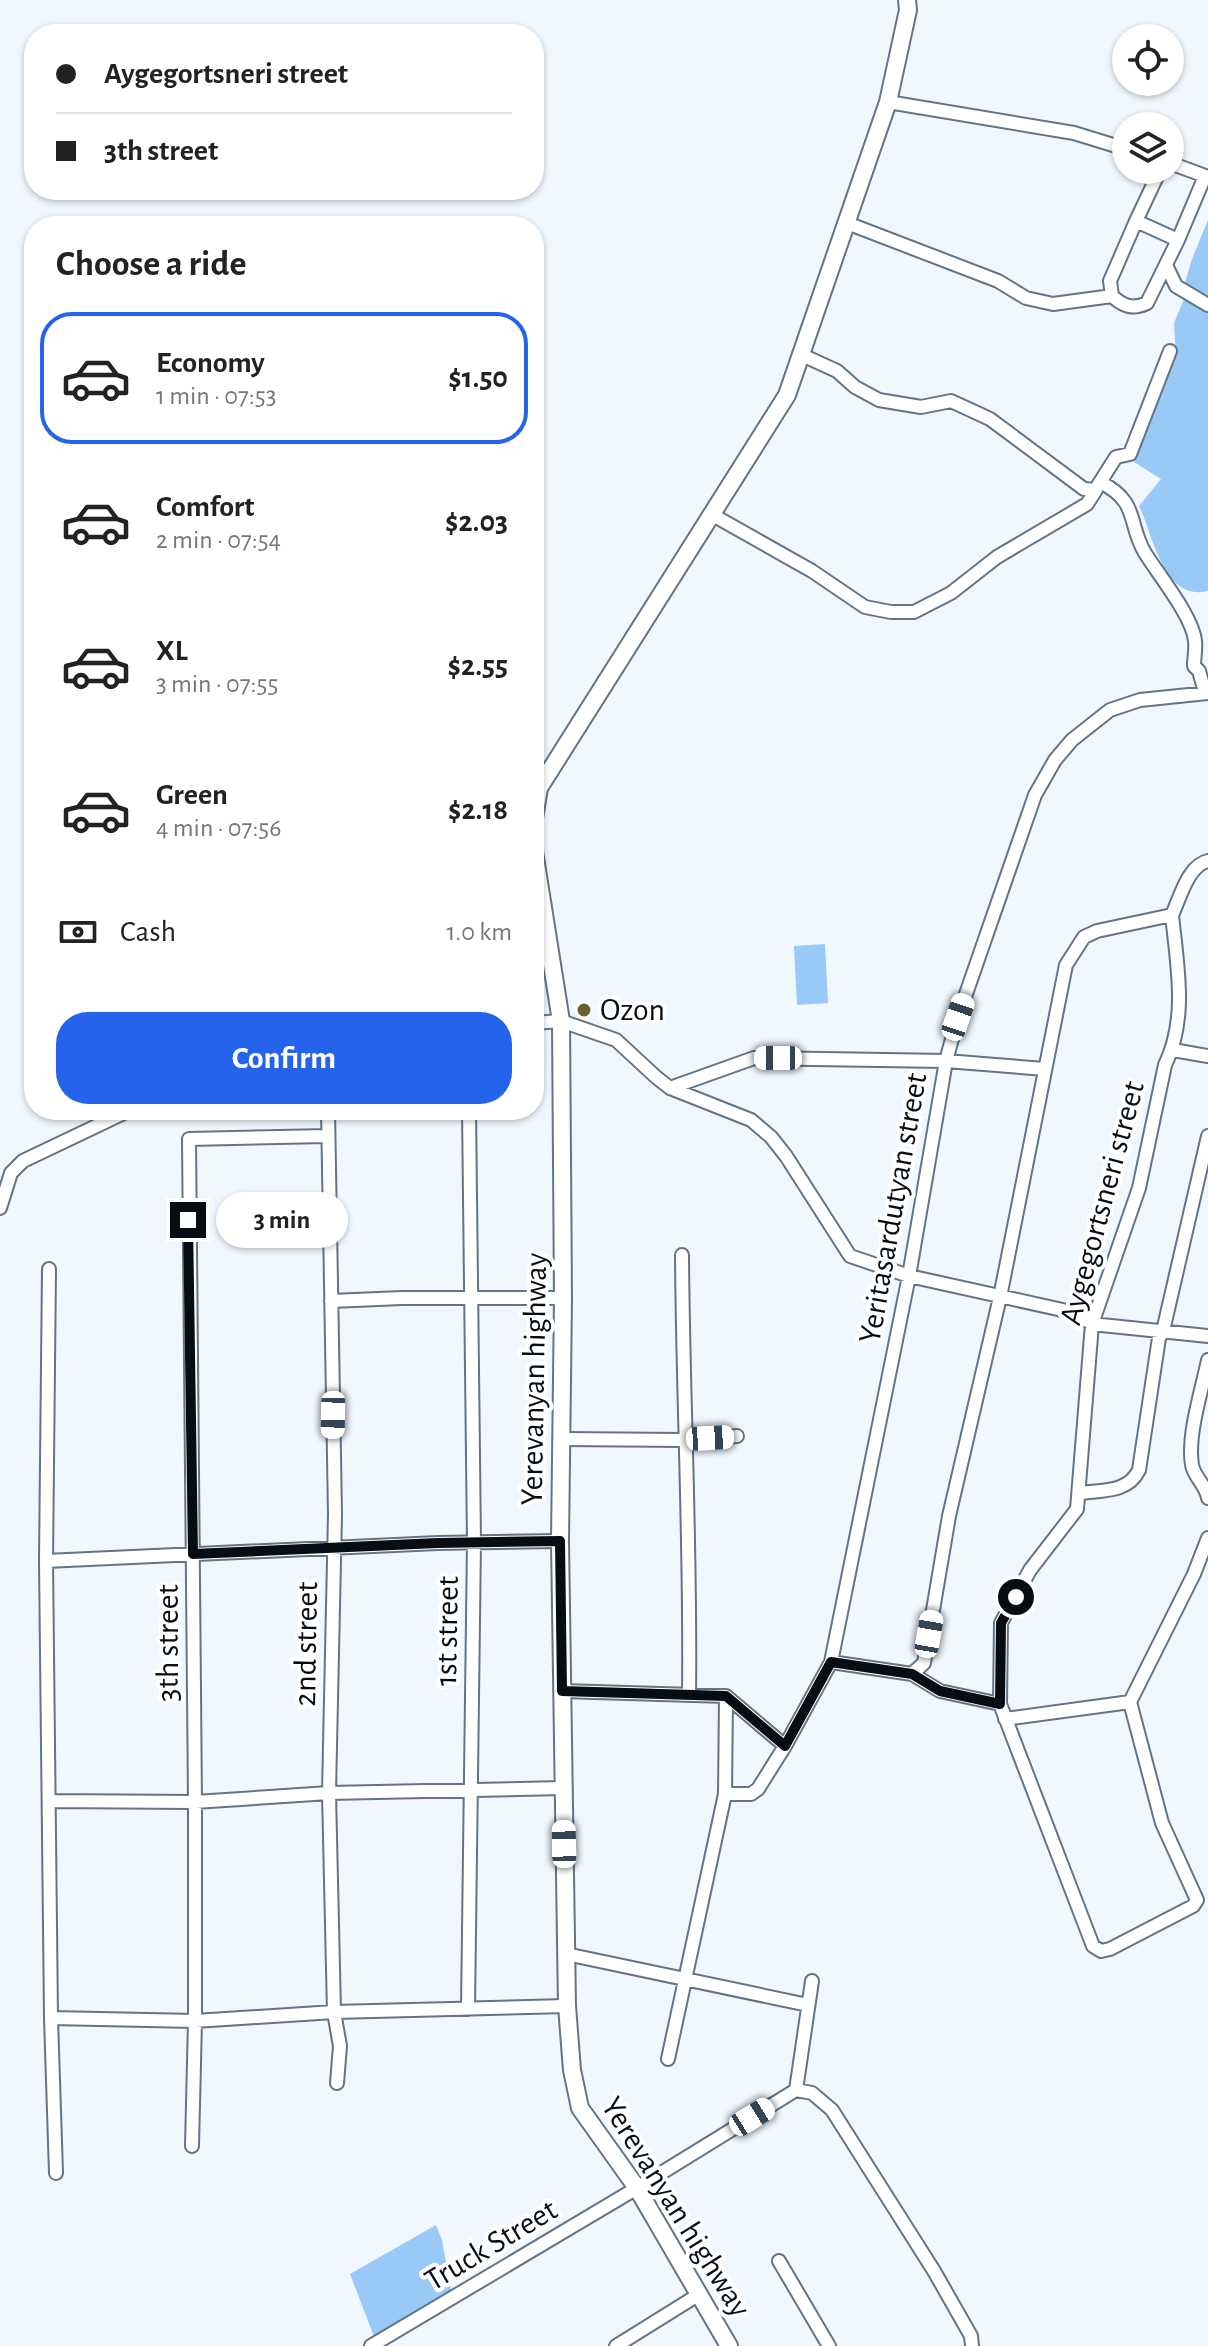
<!DOCTYPE html>
<meta charset="utf-8">
<style>
body{margin:0;font-family:"Alegreya Sans",sans-serif;background:#f6f6f6;color:#222;height:100vh;display:flex;flex-direction:column;font-size:30px;white-space:nowrap}
*{box-sizing:border-box;margin:0}
p{font-size:26px;color:#767676}
.icon{flex:none;width:44px;height:44px;fill:none;stroke:currentColor;stroke-width:2;stroke-linecap:round;stroke-linejoin:round}
.map{position:relative;flex:1;overflow:hidden}
.panel{position:absolute;left:24px;top:216px;width:520px;height:904px;display:flex;flex-direction:column;background:#fff;border-radius:32px;box-shadow:0 2px 6px #0004}
.panel>*{flex:none}
.hud{position:absolute;left:24px;top:24px;width:520px;height:176px;border-radius:32px;box-shadow:0 2px 6px #0004;display:grid;align-content:center;height:176px;padding:0 32px;background:#fff}
.buttons{position:absolute;left:1112px;top:24px;display:grid;gap:16px}
.buttons a{display:grid;place-items:center;width:72px;height:72px;border-radius:50%;background:#fff;box-shadow:0 2px 6px #0004;font-size:40px}
.end{position:absolute;width:36px;height:36px;margin:-18px;border:10px solid #070d13;background:#fff;box-shadow:0 0 0 4px #fff}
.from{border-radius:50%}
.bubble{position:absolute;height:56px;border-radius:28px;background:#fff;box-shadow:0 2px 6px #0004;font-size:26px;font-weight:600;line-height:56px;text-align:center}
.car{position:absolute;width:24px;height:48px;margin:-24px -12px;border-radius:10px;box-shadow:0 0 6px 2px #0007;background:linear-gradient(#fff 24%,#345 0 40%,#fff 0 76%,#345 0 86%,#fff 0)}
.hud b{display:flex;align-items:center;gap:28px;height:76px;font-size:30px}
.hud b+b{border-top:2px solid #e0e0e0}
.hud i{width:20px;height:20px;background:#222}
ul{padding:0;list-style:none}
li{display:flex;align-items:center;gap:24px;height:132px;margin:0 16px 12px;padding:0 16px;border:4px solid transparent;border-radius:32px}
li div{flex:1}
li b{display:block;font-size:30px}
li em{font-style:normal;font-weight:600}
li.current{border-color:#2563eb}
li>.icon{width:72px;height:72px;stroke-width:1.5}
h2{padding:0 32px;font-size:36px;line-height:96px}
.pay{display:flex;align-items:center;gap:20px;height:88px;padding:0 32px;font-size:30px}
.pay p{margin-inline-start:auto}
.action{display:flex;gap:16px;margin-top:auto;padding:16px 32px}
.action a{flex:1;height:92px;border-radius:32px;background:#2563eb;color:#fff;font-size:32px;font-weight:600;line-height:92px;text-align:center}
.map>svg:first-child{display:block}
</style>
<div class="map">
<svg width="1208" height="2346" viewBox="0 0 1208 2346">
<rect width="100%" height="100%" fill="#f0f7ff"/>
<!-- green -->
<path fill="#99c9f7" d="M 1208,220 L 1208,302 L 1188,288 L 1185,283 L 1192,259 Z
M 1188,298 L 1208,306 L 1208,591 C 1163,602 1153,534 1139,506 L 1161,479 L 1134,462 L 1176,357 L 1174,323 L 1184,299 Z
M 825,944 L 828,1003 L 797,1005 L 794,946 Z
M 436,2225 L 442,2240 L 452,2295 L 375,2339 L 350,2274 Z"/>
<g fill="none" stroke-linecap="round" stroke-linejoin="round">
<!-- minor casing -->
<g stroke="#647485" stroke-width="16">
<path id="minor" d="M 888,102 L 1074,133 L 1126,149
M 1170,163 L 1208,177
M 1160,170 L 1136,221 L 1178,240 L 1205,176
M 1136,221 L 1110,281 L 1112,296 C 1123,306 1133,310 1147,303 L 1178,240
M 847,223 L 998,281 L 1026,298 L 1053,304 L 1112,296
M 1166,265 L 1176,286 L 1208,305
M 1100,482 C 1140,502 1127,523 1145,553 C 1158,574 1193,617 1195,641 C 1196,649 1194,658 1194,666 L 1199,671 L 1205,692
M 1097,487 L 1116,457 L 1130,454 L 1170,351
M 711,514 L 812,571 L 865,607 L 891,612 L 914,612 L 951,593 L 997,557 L 1087,504 L 1096,490 L 1084,489 L 990,419 L 951,401 L 921,407 L 879,400 L 855,387 L 837,371 L 802,355
M 1172,915 C 1177,965 1188,1018 1165,1065 L 1139,1188 L 1092,1324 L 1077,1509 L 1030,1570 L 1001,1623 L 1000,1704 L 1093,1946 L 1101,1951 L 1110,1949 L 1193,1906 L 1197,1900 L 1162,1823 L 1130,1702 L 1194,1574 L 1208,1538
M 534,1023 L 561,1021 L 616,1040 L 656,1077 L 670,1088 L 751,1120 L 771,1137 L 786,1156 L 850,1256 L 909,1276 L 1076,1313 L 1092,1324 L 1208,1336
M 1173,1050 L 1208,1056
M 670,1088 L 754,1058 L 946,1061 L 1045,1069
M 328,1110 L 335,1514 L 329,1793 L 334,2012 L 340,2046 L 337,2083
M 0,1208 L 11,1173 L 23,1161 L 130,1110
M 682,1255 C 683,1402 691,1549 689,1695
M 49,1269 L 46,1561 L 51,2018 L 56,2173
M 331,1301 L 402,1298 L 563,1298
M 1208,1360 C 1202,1390 1187,1435 1192,1465 C 1194,1477 1206,1485 1208,1498
M 562,1439 L 684,1440 L 737,1436
M 1080,1493 C 1102,1490 1128,1493 1139,1470 L 1159,1338 L 1163,1331 L 1208,1136
M 46,1561 L 438,1543 L 560,1541
M 831,1662 L 912,1674 L 924,1663 L 949,1516 L 1000,1297 L 1066,965 L 1084,937 L 1097,931 L 1172,915 C 1180,898 1188,865 1208,861
M 912,1674 L 940,1691 L 1000,1704
M 562,1691 L 726,1696 L 785,1746
M 1005,1719 L 1130,1702
M 725,1794 L 751,1794 L 758,1789 L 785,1746 L 831,1662 L 909,1276 L 946,1061 L 958,1017 L 1035,795 L 1055,760 L 1072,740 L 1110,710 L 1140,700 L 1208,693
M 49,1801 L 195,1802 L 329,1793 L 563,1788
M 566,1954 L 808,2005
M 468,2009 L 474,1542 L 469,1110
M 51,2018 L 195,2021 L 334,2012 L 567,2006
M 668,2059 L 725,1794 L 726,1696
M 796,2090 L 812,2093 L 832,2110 L 934,2271 L 971,2336 L 972,2346
M 192,2146 L 195,2021 L 195,1802 L 189,1139 L 328,1136
M 779,2261 L 829,2346
M 371,2346 L 637,2188 L 796,2090 L 812,1981
M 616,2346 L 698,2295"/>
</g>
<!-- major casing -->
<g stroke="#647485" stroke-width="20">
<path id="major" d="M 534,818 L 539,788 L 787,395 L 888,102 L 908,10 L 907,0
M 534,851 L 561,1021 L 563,1298 L 560,1541 L 567,2006 L 572,2070 L 580,2108 L 637,2188 L 729,2346"/>
</g>
<!-- minor -->
<use href="#minor" stroke="#fff" stroke-width="12"/>
<!-- major -->
<use href="#major" stroke="#fff" stroke-width="16"/>
</g>
<g fill="none" stroke-linecap="round" stroke-linejoin="round">
<!-- route -->
<path stroke="#070d13" stroke-width="10" d="M 188,1220 L 193,1554 L 438,1543 L 560,1541 L 562,1691 L 726,1696 L 785,1746 L 831,1662 L 912,1674 L 940,1691 L 1000,1704 L 1001,1623 L 1016,1597"/>
</g>
<!-- markers -->
<circle fill="#6a602d" stroke="#fff" stroke-width="3" cx="584" cy="1010" r="8"/>
<g text-anchor="middle" dominant-baseline="central" stroke-width="8" stroke-linejoin="round" paint-order="stroke">
<!-- poi labels -->
<g font-size="32" fill="#070d13" stroke="#fff" text-anchor="start">
<text x="600" y="1010">Ozon</text>
</g>
<!-- street labels -->
<g font-size="32" fill="#070d13" stroke="#fff">
<text transform="translate(1102 1203) rotate(-75)">Aygegortsneri street</text>
<text transform="translate(893 1208) rotate(-80)">Yeritasardutyan street</text>
<text transform="translate(534 1379) rotate(-89)">Yerevanyan highway</text>
<text transform="translate(447 1631) rotate(-89)">1st street</text>
<text transform="translate(168 1643) rotate(-90)">3th street</text>
<text transform="translate(306 1644) rotate(-89)">2nd street</text>
<text transform="translate(676 2207) rotate(58)">Yerevanyan highway</text>
<text transform="translate(491 2245) rotate(-31)">Truck Street</text>
</g>
</g>
</svg>
<div class="buttons">
<a><svg class="icon" aria-label="locate" viewBox="0 0 24 24"><circle cx="12" cy="12" r="6"/><path d="M12 2v4M12 18v4M2 12h4M18 12h4"/></svg></a>
<a><svg class="icon" aria-label="layers" viewBox="0 0 24 24"><path d="M12 4l9 5-9 5-9-5zM3 14l9 5 9-5"/></svg></a>
</div>
<i class="end from" style="left:1016px;top:1597px"></i>
<i class="end" style="left:188px;top:1220px"></i>
<div class="bubble" style="left:216px;top:1192px;width:132px">3 min</div>
<i class="car" style="left:958px;top:1017px;rotate:19deg"></i>
<i class="car" style="left:778px;top:1058px;rotate:270deg"></i>
<i class="car" style="left:333px;top:1415px;rotate:181deg"></i>
<i class="car" style="left:710px;top:1438px;rotate:87deg"></i>
<i class="car" style="left:929px;top:1634px;rotate:10deg"></i>
<i class="car" style="left:564px;top:1844px;rotate:359deg"></i>
<i class="car" style="left:752px;top:2117px;rotate:58deg"></i>
<div class="hud">
<b><i class="from"></i>Aygegortsneri street</b>
<b><i></i>3th street</b>
</div>
<section class="panel">
<h2>Choose a ride</h2>
<ul>
<li class="current"><svg class="icon" aria-label="car" viewBox="0 0 24 24"><path d="M5 17H2v-5l4-1 3-4h7l3 4 3 1v5h-3M9 17h6M6 11h13"/><circle cx="7" cy="17" r="2"/><circle cx="17" cy="17" r="2"/></svg><div><b>Economy</b><p>1 min · 07:53</p></div><em>$1.50</em></li>
<li><svg class="icon" aria-label="car" viewBox="0 0 24 24"><path d="M5 17H2v-5l4-1 3-4h7l3 4 3 1v5h-3M9 17h6M6 11h13"/><circle cx="7" cy="17" r="2"/><circle cx="17" cy="17" r="2"/></svg><div><b>Comfort</b><p>2 min · 07:54</p></div><em>$2.03</em></li>
<li><svg class="icon" aria-label="car" viewBox="0 0 24 24"><path d="M5 17H2v-5l4-1 3-4h7l3 4 3 1v5h-3M9 17h6M6 11h13"/><circle cx="7" cy="17" r="2"/><circle cx="17" cy="17" r="2"/></svg><div><b>XL</b><p>3 min · 07:55</p></div><em>$2.55</em></li>
<li><svg class="icon" aria-label="car" viewBox="0 0 24 24"><path d="M5 17H2v-5l4-1 3-4h7l3 4 3 1v5h-3M9 17h6M6 11h13"/><circle cx="7" cy="17" r="2"/><circle cx="17" cy="17" r="2"/></svg><div><b>Green</b><p>4 min · 07:56</p></div><em>$2.18</em></li>
</ul>
<div class="pay"><svg class="icon" aria-label="cash" viewBox="0 0 24 24"><path d="M3 7h18v10H3z"/><circle cx="12" cy="12" r="2"/></svg>Cash<p>1.0 km</p></div>
<div class="action"><a>Confirm</a></div>
</section>
</div>
